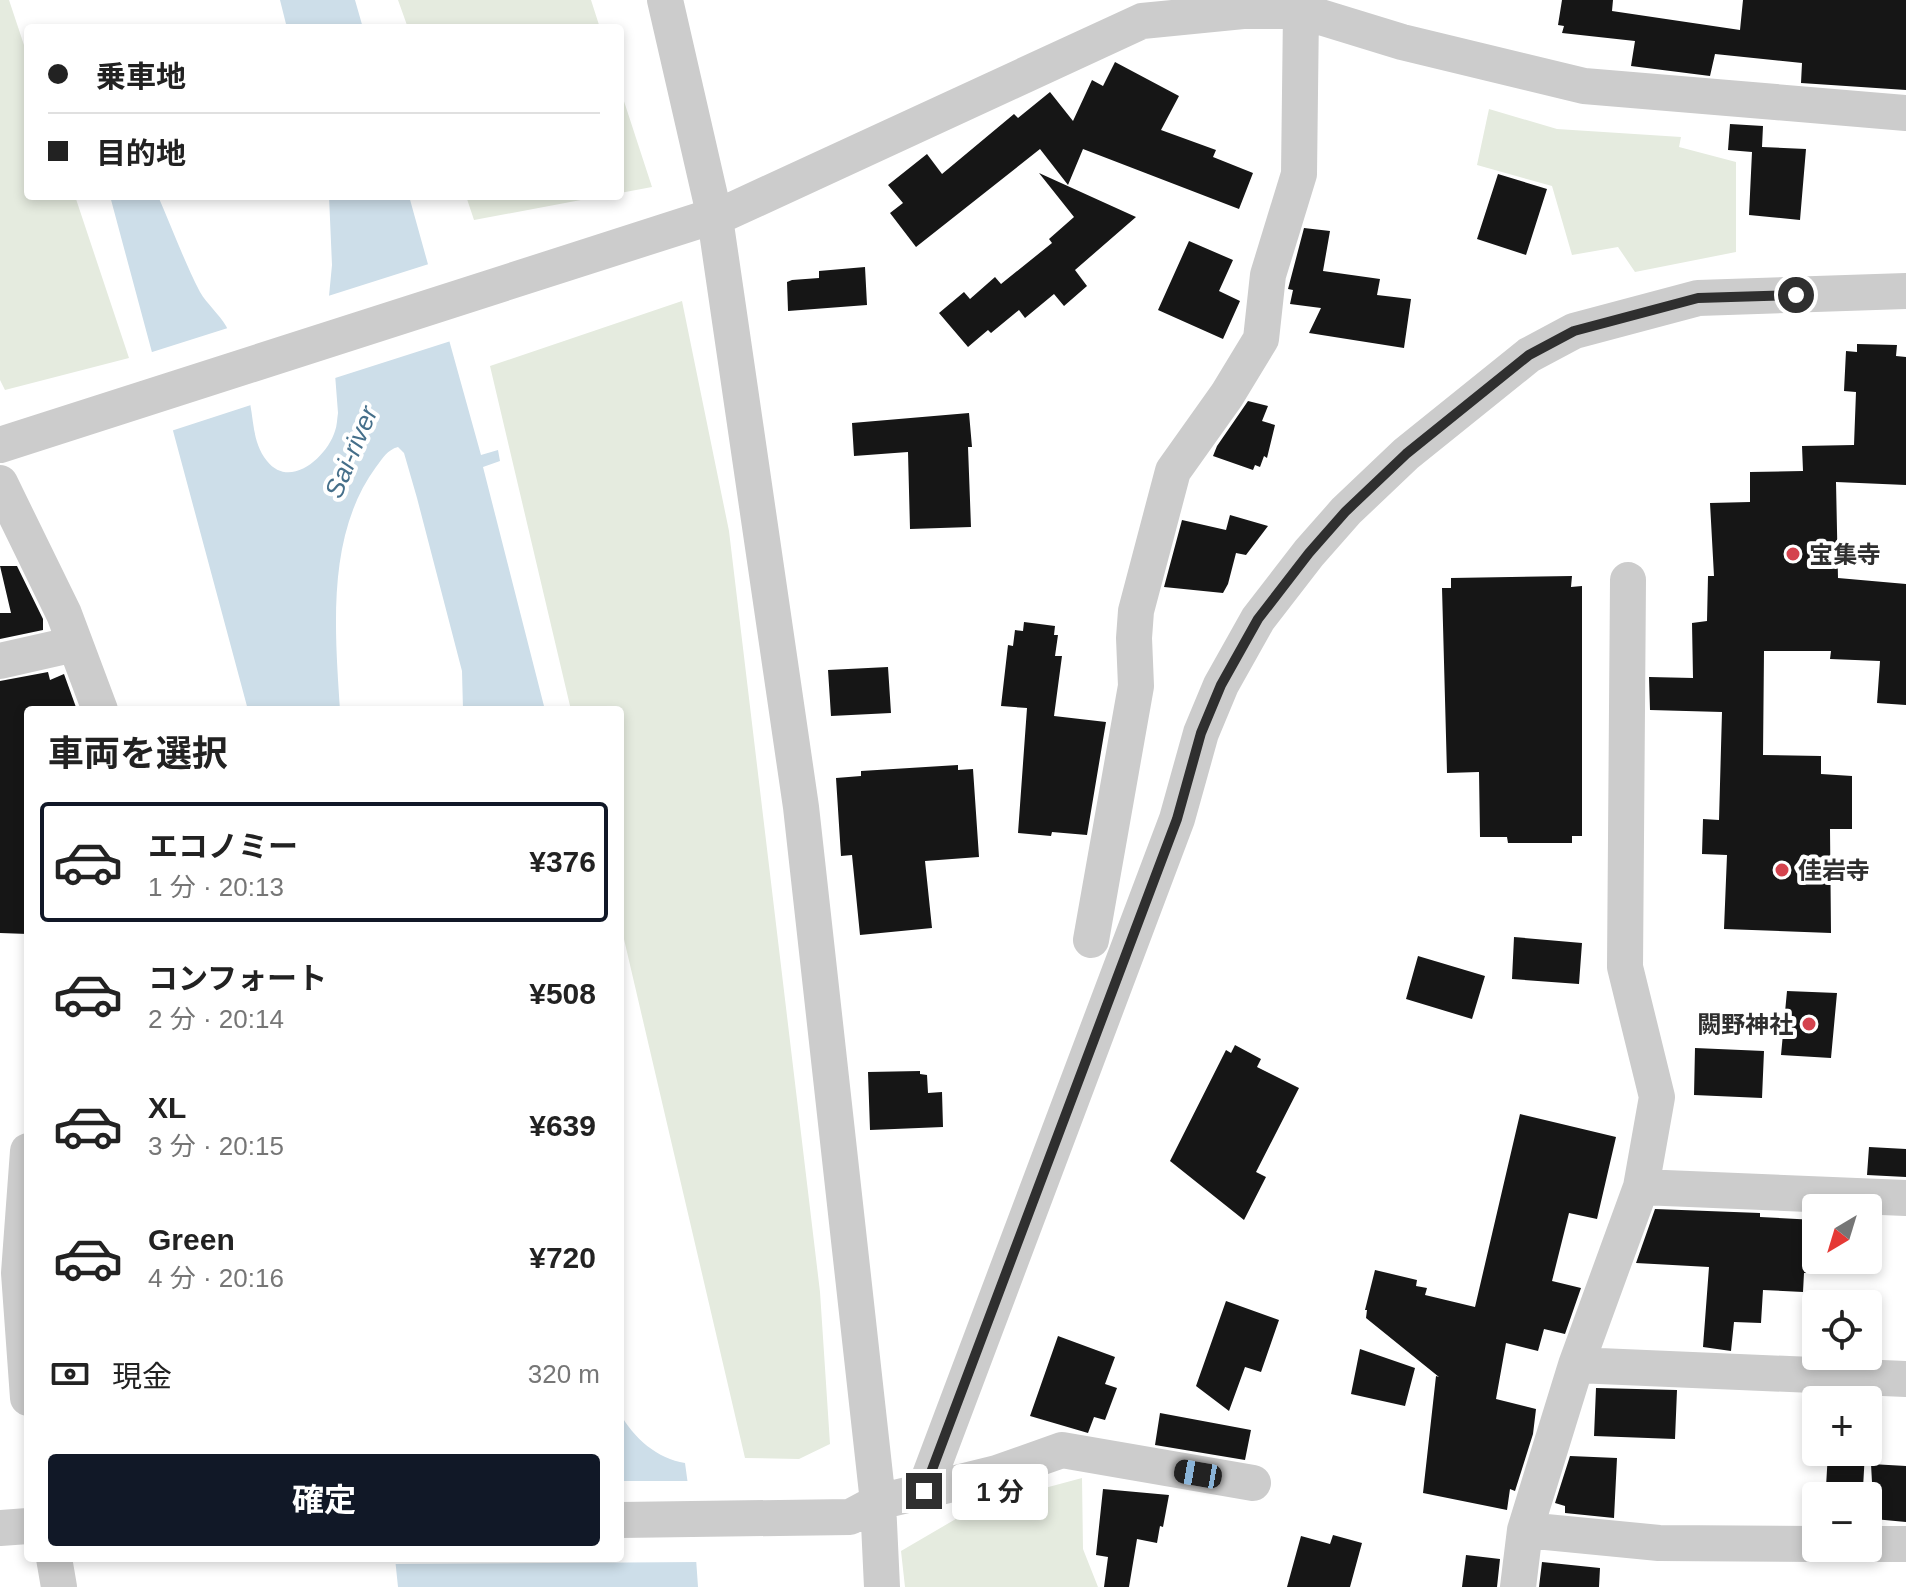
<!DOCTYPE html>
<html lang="ja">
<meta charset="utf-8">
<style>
body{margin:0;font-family:Arial,"Noto Sans JP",sans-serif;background:#f6f6f6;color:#222;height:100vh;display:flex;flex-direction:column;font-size:30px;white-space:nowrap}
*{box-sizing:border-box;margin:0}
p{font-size:26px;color:#767676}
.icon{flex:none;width:44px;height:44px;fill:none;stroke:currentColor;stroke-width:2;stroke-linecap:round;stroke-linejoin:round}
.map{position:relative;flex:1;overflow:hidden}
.side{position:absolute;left:24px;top:706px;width:600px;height:856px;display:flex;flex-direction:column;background:#fff;border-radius:8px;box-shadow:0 4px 12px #0003}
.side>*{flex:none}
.banner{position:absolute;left:24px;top:24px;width:600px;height:176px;border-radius:8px;box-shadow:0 4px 12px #0003;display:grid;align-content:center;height:176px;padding:0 24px;background:#fff}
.needle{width:52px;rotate:218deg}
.fabs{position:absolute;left:1802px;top:1194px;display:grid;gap:16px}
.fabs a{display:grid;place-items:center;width:80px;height:80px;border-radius:8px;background:#fff;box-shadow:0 4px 12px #0003;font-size:40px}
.end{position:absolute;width:36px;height:36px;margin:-18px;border:10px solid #2f2f2f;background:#fff;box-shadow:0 0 0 4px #fff}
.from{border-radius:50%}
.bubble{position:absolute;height:56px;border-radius:8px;background:#fff;box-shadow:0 4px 12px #0003;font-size:26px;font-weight:700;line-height:56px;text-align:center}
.car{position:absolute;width:24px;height:48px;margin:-24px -12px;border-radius:10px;box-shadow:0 0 6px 2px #0007;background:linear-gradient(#222 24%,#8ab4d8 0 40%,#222 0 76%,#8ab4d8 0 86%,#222 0)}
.banner b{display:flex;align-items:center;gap:28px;height:76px;font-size:30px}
.banner b+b{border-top:2px solid #e0e0e0}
.banner i{width:20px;height:20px;background:#222}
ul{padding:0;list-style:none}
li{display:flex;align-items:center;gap:24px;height:120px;margin:0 16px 12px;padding:0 8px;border:4px solid transparent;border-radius:8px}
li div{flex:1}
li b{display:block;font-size:30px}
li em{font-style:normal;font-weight:700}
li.selected{border-color:#111827}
li>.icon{width:72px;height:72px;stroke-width:1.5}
h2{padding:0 24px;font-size:36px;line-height:96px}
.pay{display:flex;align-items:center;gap:20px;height:88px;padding:0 24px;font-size:30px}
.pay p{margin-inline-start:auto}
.primary-button{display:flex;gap:16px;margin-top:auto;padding:16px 24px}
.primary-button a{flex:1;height:92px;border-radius:8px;background:#111827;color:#fff;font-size:32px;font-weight:700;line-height:92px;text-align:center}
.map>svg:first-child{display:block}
</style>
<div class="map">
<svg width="1906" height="1587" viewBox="0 0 1906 1587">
<rect width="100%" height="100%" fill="#fff"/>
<!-- green -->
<path fill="#e5ebdf" d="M 0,0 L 9,0 L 28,57 L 28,196 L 75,196 L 129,358 L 5,390 L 0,380 Z
M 398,0 L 591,0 L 600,28 L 408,28 Z
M 620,89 L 652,187 L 620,193 Z
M 1489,109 L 1557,129 L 1681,137 L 1679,147 L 1736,162 L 1736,252 L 1635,272 L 1618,247 L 1572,255 L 1552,186 L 1477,165 Z
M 466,196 L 602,196 L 474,220 Z
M 682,301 L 729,531 L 820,1292 L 830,1444 L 799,1459 L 745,1458 L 620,922 L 620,710 L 571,710 L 490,366 Z
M 1082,1478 L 1083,1549 L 1098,1587 L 905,1587 L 901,1551 L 978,1506 Z"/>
<!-- water -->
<path fill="#cddee9" d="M 280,0 L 355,0 L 363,28 L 287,28 Z
M 110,196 L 158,196 C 172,228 184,261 200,292 C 207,304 219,314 226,326 C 235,342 246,384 250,403 C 254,423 253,444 267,461 C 290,490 327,457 335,431 C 337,426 337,419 338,413 L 329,296 L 332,265 L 329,196 L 409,196 L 481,455 L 498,450 L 500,461 L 483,467 L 545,710 L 463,710 L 462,671 L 417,498 L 404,453 L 398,447 C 387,450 383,458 376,467 C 326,535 335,631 340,710 L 248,710 Z
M 620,1413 C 633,1438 658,1459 685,1463 L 694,1529 L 698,1587 L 398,1587 L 395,1558 L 620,1558 Z"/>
<!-- pier -->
<path fill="#fff" d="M 432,263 L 454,340 L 332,379 L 325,297 Z
M 231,327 L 254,404 L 171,431 L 149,353 Z
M 620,1481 L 693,1481 L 700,1562 L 392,1564 L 391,1558 L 620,1558 Z"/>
<!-- building -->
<path fill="#161616" d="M 1562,0 L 1613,0 L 1612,11 L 1740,30 L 1743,0 L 1906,0 L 1906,90 L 1801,83 L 1802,63 L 1715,54 L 1710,76 L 1631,66 L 1635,41 L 1562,33 L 1564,26 L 1558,25 Z
M 1115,62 L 1179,96 L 1161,130 L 1216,150 L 1213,157 L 1253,173 L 1239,209 L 1083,149 L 1068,185 L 1040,149 L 916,247 L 890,213 L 903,203 L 888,185 L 927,154 L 942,174 L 1014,114 L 1018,118 L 1050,92 L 1073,121 L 1092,80 L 1103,86 Z
M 1730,124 L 1763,126 L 1762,147 L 1806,149 L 1800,220 L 1749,215 L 1752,152 L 1728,150 Z
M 1039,173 L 1136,217 L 1075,270 L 1087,286 L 1064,306 L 1054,294 L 1025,318 L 1019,310 L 991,333 L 988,330 L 968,347 L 939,313 L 964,292 L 970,299 L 995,277 L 1001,284 L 1052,243 L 1049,239 L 1074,217 Z
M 1498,174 L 1547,189 L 1526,255 L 1477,239 Z
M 1304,228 L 1330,231 L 1323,271 L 1380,279 L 1377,295 L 1411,299 L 1404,348 L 1309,333 L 1321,308 L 1290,304 L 1293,290 L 1288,289 Z
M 1189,241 L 1233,260 L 1219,291 L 1240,301 L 1223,339 L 1158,310 Z
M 865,267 L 867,305 L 788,311 L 787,282 L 792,280 L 819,278 L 819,271 Z
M 1857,344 L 1897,345 L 1896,356 L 1906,357 L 1906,485 L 1836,482 L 1838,578 L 1906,584 L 1906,705 L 1877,703 L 1880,661 L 1830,659 L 1831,651 L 1764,651 L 1763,755 L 1821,756 L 1821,774 L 1852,776 L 1852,829 L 1830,829 L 1831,933 L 1724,929 L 1727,855 L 1702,854 L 1703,819 L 1719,820 L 1722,712 L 1650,710 L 1649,677 L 1693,678 L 1692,623 L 1707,621 L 1708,576 L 1714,576 L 1710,503 L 1750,502 L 1750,472 L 1803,471 L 1802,446 L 1854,445 L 1856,392 L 1844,391 L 1846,351 L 1857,352 Z
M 1248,401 L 1268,406 L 1262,421 L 1275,425 L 1267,458 L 1264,456 L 1260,467 L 1255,465 L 1253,470 L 1213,456 L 1217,446 Z
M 969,413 L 972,447 L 968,447 L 971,527 L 910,529 L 908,452 L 854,456 L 852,423 Z
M 1230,515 L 1268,526 L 1246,555 L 1236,553 L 1228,584 L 1223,593 L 1164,587 L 1182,520 L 1226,530 Z
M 0,566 L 17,566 L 43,619 L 43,630 L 0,639 L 0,613 L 11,613 Z
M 1572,576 L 1571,587 L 1582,586 L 1582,836 L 1572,836 L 1572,843 L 1508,843 L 1507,837 L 1480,837 L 1479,772 L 1447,773 L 1442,588 L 1451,588 L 1451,578 Z
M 1024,622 L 1055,626 L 1054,635 L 1058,635 L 1055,656 L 1062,656 L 1054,716 L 1106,722 L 1087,835 L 1052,832 L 1051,836 L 1018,833 L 1027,708 L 1001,706 L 1008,645 L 1013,646 L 1015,630 L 1023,631 Z
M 888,667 L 891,713 L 831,716 L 828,670 Z
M 48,672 L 50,680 L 64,674 L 77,710 L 28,710 L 28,934 L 0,933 L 0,681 Z
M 958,765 L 958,770 L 973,769 L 979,857 L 925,861 L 932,928 L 860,935 L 852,855 L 841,856 L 836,778 L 861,776 L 861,771 Z
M 1514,937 L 1582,943 L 1579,984 L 1512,979 Z
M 1418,956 L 1485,976 L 1472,1019 L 1406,999 Z
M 1787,991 L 1837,993 L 1831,1058 L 1781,1055 Z
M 1235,1045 L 1261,1059 L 1257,1067 L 1299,1088 L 1256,1172 L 1266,1177 L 1244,1220 L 1170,1161 L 1226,1050 L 1231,1053 Z
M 1695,1048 L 1764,1051 L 1762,1098 L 1694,1095 Z
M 920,1071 L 920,1074 L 927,1075 L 928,1093 L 942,1092 L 943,1127 L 870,1130 L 868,1072 Z
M 1520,1114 L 1616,1137 L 1597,1219 L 1569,1213 L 1552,1281 L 1581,1288 L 1565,1334 L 1544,1329 L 1538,1351 L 1506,1343 L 1496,1399 L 1536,1409 L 1533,1434 L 1515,1491 L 1510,1489 L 1507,1510 L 1423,1493 L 1436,1376 L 1439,1377 L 1366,1318 L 1367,1310 L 1365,1310 L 1375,1270 L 1417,1280 L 1416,1286 L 1427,1288 L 1425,1295 L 1475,1307 Z
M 1869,1147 L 1906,1149 L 1906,1177 L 1867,1175 Z
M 1655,1209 L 1760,1213 L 1760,1217 L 1816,1220 L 1816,1273 L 1804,1273 L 1803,1292 L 1763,1290 L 1761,1323 L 1734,1322 L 1731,1351 L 1703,1347 L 1709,1267 L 1636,1263 Z
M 1226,1301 L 1279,1320 L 1261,1372 L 1245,1367 L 1229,1411 L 1196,1386 Z
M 1058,1336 L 1115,1357 L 1105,1384 L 1117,1388 L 1105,1420 L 1094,1417 L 1088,1433 L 1030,1416 Z
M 1360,1349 L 1415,1368 L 1405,1406 L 1351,1394 Z
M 1596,1388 L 1677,1390 L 1675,1439 L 1594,1436 Z
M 1160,1413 L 1251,1430 L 1245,1460 L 1155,1445 Z
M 1828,1452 L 1865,1452 L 1863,1488 L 1826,1487 Z
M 1570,1456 L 1617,1458 L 1614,1518 L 1565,1513 L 1565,1506 L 1555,1503 Z
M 1871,1464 L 1906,1466 L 1906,1522 L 1874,1519 Z
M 1103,1489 L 1169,1495 L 1163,1527 L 1160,1526 L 1157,1543 L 1137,1539 L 1129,1587 L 1104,1587 L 1108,1557 L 1096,1555 Z
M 1333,1535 L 1362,1543 L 1350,1587 L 1287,1587 L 1301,1536 L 1330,1544 Z
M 1466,1555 L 1500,1559 L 1497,1587 L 1462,1587 Z
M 1542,1562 L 1600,1568 L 1599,1587 L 1539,1587 Z"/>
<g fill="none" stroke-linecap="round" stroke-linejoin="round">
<!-- minor -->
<path stroke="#ccc" stroke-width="36" d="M 665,0 L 715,218 L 801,807 L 878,1502 L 882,1587
M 0,445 L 701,220 L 715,218 L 1142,21 L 1243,11 L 1301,11 L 1402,42 L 1584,86 L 1906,113
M 0,483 L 64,614 L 100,710
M 1628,580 L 1625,967 L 1657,1097 L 1641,1187
M 0,661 L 75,644
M 1091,940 L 1136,686 L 1134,638 L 1136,611 L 1173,471 L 1227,395 L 1261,339 L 1268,275 L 1299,174 L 1301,11
M 28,1151 L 19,1273 L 28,1398
M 1576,1365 L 1906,1379
M 924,1491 L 997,1473 L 1062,1450 L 1253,1483
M 620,1520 L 850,1517 L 878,1502 L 924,1491 L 1177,819 L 1201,733 L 1221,685 L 1258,619 L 1309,553 L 1346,511 L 1406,454 L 1529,355 L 1574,331 L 1698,298 L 1906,291
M 0,1528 L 28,1526
M 1525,1530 L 1659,1543 L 1816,1544
M 1868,1544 L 1906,1544
M 54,1558 L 59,1587
M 1518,1587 L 1525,1530 L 1576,1365 L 1641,1187 L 1906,1198"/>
</g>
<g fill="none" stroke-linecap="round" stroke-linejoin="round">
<!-- route -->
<path stroke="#2f2f2f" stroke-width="10" d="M 924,1491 L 1177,819 L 1201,733 L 1221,685 L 1258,619 L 1309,553 L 1346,511 L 1406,454 L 1529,355 L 1574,331 L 1698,298 L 1796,295"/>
</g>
<!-- markers -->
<g fill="#d4434e" stroke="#fff" stroke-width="3">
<circle cx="1793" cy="554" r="8"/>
<circle cx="1782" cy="870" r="8"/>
<circle cx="1809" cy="1024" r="8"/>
</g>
<g text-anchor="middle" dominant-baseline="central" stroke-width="8" stroke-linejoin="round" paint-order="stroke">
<!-- poi labels -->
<g font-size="24" font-weight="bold" fill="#2f2f2f" stroke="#fff" text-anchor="start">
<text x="1809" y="554">宝集寺</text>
<text x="1798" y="870">佳岩寺</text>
<text x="1793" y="1024" text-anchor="end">闕野神社</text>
</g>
<!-- water labels -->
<g font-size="26" font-style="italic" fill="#456f8a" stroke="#fff">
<text transform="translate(351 452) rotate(-67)">Sai-river</text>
</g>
</g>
</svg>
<div class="fabs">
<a><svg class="needle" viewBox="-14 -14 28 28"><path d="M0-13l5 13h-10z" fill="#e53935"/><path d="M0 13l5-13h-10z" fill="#767676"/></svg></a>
<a><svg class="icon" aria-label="locate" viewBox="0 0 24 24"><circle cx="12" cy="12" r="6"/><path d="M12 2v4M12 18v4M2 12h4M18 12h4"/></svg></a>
<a>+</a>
<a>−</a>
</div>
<i class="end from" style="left:1796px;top:295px"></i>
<i class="end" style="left:924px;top:1491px"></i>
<div class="bubble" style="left:952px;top:1464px;width:96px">1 分</div>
<i class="car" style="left:1198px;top:1474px;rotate:280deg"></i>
<div class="banner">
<b><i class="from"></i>乗車地</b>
<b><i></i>目的地</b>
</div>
<section class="side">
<h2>車両を選択</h2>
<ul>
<li class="selected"><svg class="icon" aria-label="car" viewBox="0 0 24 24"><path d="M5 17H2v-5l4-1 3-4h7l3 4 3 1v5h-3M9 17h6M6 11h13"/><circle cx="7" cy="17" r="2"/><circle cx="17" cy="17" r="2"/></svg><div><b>エコノミー</b><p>1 分 · 20:13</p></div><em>¥376</em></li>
<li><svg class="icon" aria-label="car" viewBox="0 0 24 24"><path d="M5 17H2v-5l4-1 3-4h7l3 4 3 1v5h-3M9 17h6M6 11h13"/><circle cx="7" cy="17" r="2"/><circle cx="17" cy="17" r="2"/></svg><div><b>コンフォート</b><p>2 分 · 20:14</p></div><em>¥508</em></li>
<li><svg class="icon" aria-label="car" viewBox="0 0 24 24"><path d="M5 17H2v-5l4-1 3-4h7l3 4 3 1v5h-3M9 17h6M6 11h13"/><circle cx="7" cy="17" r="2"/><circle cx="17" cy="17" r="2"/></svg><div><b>XL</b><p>3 分 · 20:15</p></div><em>¥639</em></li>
<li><svg class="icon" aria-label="car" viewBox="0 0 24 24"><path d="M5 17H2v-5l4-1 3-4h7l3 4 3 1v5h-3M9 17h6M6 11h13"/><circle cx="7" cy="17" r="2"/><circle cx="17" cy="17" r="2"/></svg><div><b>Green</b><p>4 分 · 20:16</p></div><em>¥720</em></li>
</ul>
<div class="pay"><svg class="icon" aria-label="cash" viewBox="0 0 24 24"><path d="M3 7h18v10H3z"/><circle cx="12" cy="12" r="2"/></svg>現金<p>320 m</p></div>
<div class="primary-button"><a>確定</a></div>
</section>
</div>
